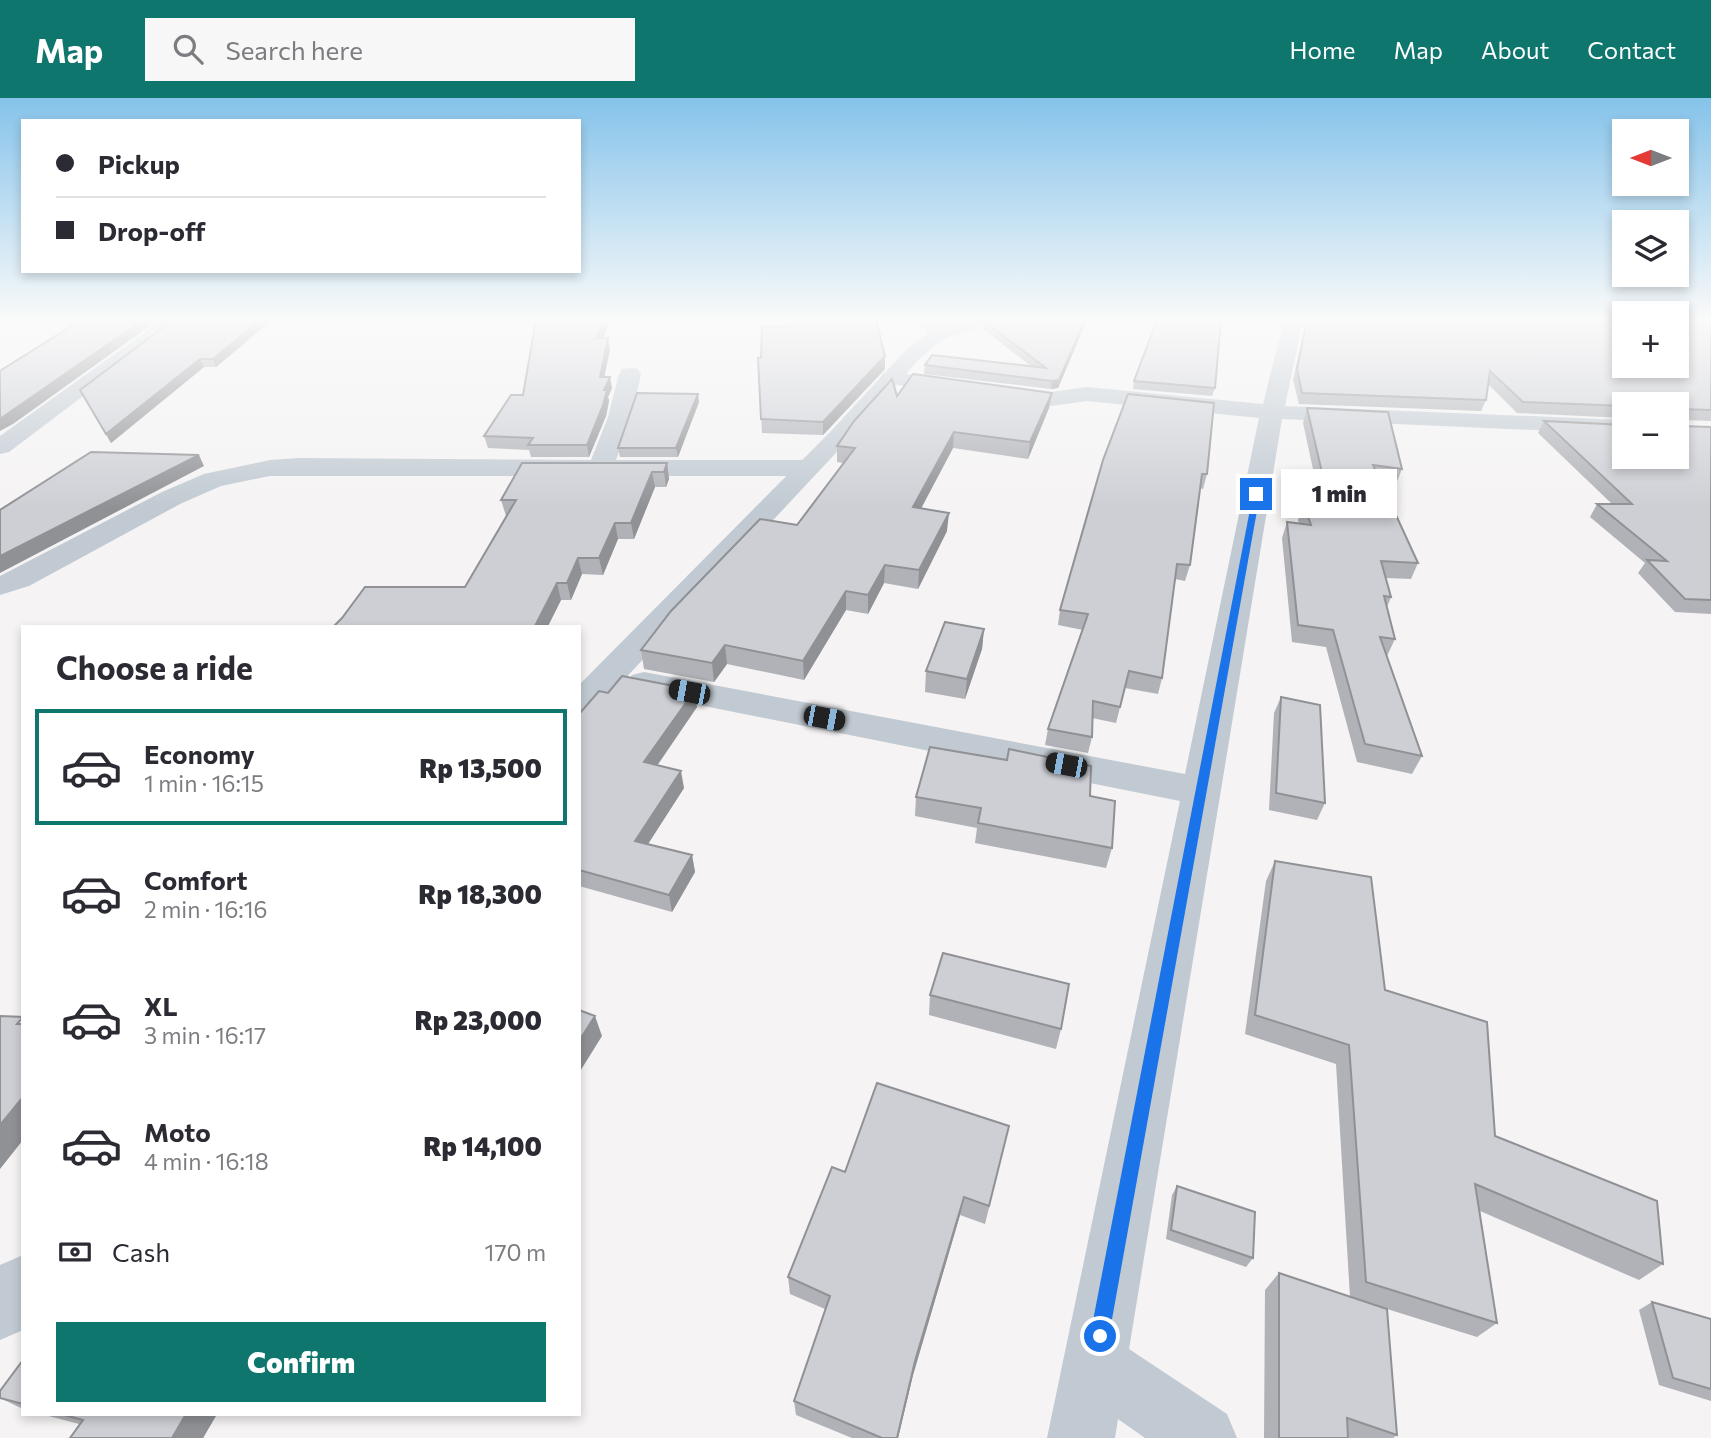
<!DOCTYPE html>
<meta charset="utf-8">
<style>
body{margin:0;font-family:Commissioner,sans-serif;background:#f7f7f7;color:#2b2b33;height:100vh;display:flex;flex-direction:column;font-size:26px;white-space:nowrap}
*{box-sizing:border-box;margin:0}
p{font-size:23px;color:#7c7c81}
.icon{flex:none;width:38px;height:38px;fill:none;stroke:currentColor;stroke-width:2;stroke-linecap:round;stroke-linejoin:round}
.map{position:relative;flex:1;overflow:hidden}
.side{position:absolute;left:21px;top:527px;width:560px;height:791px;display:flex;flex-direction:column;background:#fff;border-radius:0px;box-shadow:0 4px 10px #0003}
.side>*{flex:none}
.top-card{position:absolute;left:21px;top:21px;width:560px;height:154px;border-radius:0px;box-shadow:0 4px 10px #0003;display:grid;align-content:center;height:154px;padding:0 35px;background:#fff}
.needle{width:46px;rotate:270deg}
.buttons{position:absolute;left:1612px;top:21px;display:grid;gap:14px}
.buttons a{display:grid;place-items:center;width:77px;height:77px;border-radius:0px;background:#fff;box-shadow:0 4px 10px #0003;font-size:35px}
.end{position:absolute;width:32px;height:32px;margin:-16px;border:9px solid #1a73e8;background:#fff;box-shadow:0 0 0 4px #fff}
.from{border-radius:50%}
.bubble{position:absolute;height:49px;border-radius:0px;background:#fff;box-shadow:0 4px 10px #0003;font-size:23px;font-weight:800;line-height:49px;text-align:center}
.car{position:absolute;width:21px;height:42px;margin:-21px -10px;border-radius:9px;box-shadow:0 0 5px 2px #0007;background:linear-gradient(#222 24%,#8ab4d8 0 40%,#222 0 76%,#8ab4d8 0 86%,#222 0)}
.top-card b{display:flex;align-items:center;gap:24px;height:66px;font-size:26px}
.top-card b+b{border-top:2px solid #e1e1e2}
.top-card i{width:18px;height:18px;background:#2b2b33}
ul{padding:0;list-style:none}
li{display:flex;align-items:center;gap:21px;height:116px;margin:0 14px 10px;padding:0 21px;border:4px solid transparent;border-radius:0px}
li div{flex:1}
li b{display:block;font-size:26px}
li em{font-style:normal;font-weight:800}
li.on{border-color:#0f766e}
li>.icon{width:63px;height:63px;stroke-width:1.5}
h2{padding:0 35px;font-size:32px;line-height:84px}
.pay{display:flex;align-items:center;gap:18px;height:77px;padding:0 35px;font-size:26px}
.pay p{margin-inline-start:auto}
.button{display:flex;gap:14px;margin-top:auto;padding:14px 35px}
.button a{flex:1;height:80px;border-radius:0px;background:#0f766e;color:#fff;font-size:28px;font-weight:800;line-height:80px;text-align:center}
header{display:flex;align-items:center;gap:42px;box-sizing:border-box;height:98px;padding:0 35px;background:#0f766e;color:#fff}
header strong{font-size:33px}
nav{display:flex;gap:38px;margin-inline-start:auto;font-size:24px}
.search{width:490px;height:63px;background:#f7f7f7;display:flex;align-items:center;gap:18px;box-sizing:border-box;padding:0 24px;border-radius:0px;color:#7c7c81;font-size:26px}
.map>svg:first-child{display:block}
</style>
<header>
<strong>Map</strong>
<div class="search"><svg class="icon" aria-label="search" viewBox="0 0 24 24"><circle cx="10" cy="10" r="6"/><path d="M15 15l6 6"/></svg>Search here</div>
<nav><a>Home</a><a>Map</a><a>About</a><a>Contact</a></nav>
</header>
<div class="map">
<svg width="1711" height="1340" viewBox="0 0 1711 1340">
<rect width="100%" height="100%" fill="#f5f3f3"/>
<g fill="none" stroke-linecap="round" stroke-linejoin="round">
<!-- minor -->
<path fill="#c1cad2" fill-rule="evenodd" d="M 162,222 L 184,222 L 9,354 L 0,356 L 0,338 Z
M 916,222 L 936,222 L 948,236 L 938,242 L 931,240 Z
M 1284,222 L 1303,222 L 1285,308 L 1624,322 L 1624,336 L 1282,321 L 1129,1251 L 1227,1316 L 1237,1340 L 1145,1340 L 1118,1321 L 1115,1340 L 1047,1340 L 1180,703 L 644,596 L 632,593 L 627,585 L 632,577 L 644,574 L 1185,676 L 1259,320 L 1087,303 L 1051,308 L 891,286 L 883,285 L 880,280 L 883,275 L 891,274 L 1051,294 L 1087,289 L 1263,306 Z
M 630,270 L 638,271 L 641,276 L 632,319 L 616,362 L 808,362 L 817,365 L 821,370 L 817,375 L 808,378 L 270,378 L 221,388 L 180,406 L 29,488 L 0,497 L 0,478 L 162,394 L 204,376 L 270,362 L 299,360 L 591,362 L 608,319 L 619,276 L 622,271 Z"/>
<!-- tertiary -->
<path fill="#c1cad2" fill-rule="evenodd" d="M 961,222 L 991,222 L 989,226 L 945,240 L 919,261 L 847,343 L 592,616 L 579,619 L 579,587 L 831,333 L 905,253 L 931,232 Z
M 23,1157 L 23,1232 L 0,1242 L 0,1167 Z"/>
</g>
<!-- wall -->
<path fill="#b0b2b7" d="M 272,222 L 216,269 L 204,269 L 111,345 L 80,292 Z
M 536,222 L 610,222 L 603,240 L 610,251 L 604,279 L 612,290 L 608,299 L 609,303 L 606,318 L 589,359 L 531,359 L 529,352 L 488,350 L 484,338 L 523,297 Z
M 985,222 L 1087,222 L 1058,290 L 1051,291 L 924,276 L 925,267 L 1032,269 L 983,231 L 983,223 Z
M 1711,222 L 1711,323 L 1681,322 L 1681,328 L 1711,329 L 1711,516 L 1675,514 L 1638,475 L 1645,465 L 1590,419 L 1597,406 L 1612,406 L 1538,335 L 1544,323 L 1624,359 L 1676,306 L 1624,306 L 1624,320 L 1517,315 L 1488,286 L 1486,302 L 1481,313 L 1299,306 L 1293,282 L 1306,223 Z
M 885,258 L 885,271 L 823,337 L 762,335 L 758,260 Z
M 1134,283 L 1215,290 L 1212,298 L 1133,291 Z
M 1052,295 L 1049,310 L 1028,361 L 953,350 L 921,411 L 947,433 L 918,491 L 884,485 L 868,516 L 846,512 L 804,582 L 727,566 L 714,584 L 644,571 L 641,552 L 797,427 L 843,365 L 837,364 L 837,348 L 897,298 Z
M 699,304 L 678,359 L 620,359 L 618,350 Z
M 1307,310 L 1402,371 L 1396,386 L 1380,384 L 1418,465 L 1411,481 L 1386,480 L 1391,499 L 1387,509 L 1395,541 L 1387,558 L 1422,658 L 1412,676 L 1357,664 L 1326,549 L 1292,544 L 1282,440 L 1287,424 L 1299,426 L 1298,422 L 1304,407 L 1321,408 L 1303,325 Z
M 1103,362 L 1207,376 L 1203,391 L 1200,390 L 1190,467 L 1185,483 L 1175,481 L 1162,580 L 1158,596 L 1125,590 L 1116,625 L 1092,620 L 1092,639 L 1088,655 L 1045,647 L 1048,631 L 1083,532 L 1058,527 L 1060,512 Z
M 667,365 L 669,381 L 666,389 L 655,389 L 634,441 L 618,441 L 603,477 L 582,476 L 571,502 L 561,502 L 548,528 L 334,528 L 465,489 L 507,418 L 506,418 L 501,402 Z
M 984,531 L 982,551 L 965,601 L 925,594 L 926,573 Z
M 1281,599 L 1325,705 L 1317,722 L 1269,712 L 1274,615 Z
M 697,609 L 657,668 L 684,690 L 648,746 L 692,757 L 695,774 L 672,814 L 579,788 L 579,616 Z
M 1090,698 L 1112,750 L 1106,770 L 975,745 L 977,730 L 915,718 L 916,699 Z
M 1275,763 L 1385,892 L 1495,1038 L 1663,1166 L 1639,1182 L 1480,1113 L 1497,1225 L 1477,1239 L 1387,1211 L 1397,1337 L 1393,1340 L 1264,1340 L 1265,1192 L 1279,1175 L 1350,1199 L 1336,966 L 1245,936 L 1266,783 Z
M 930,897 L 1061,931 L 1056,951 L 929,917 Z
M 1009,1028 L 985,1126 L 960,1117 L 913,1277 L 898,1340 L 852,1340 L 796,1317 L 794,1303 L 825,1211 L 790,1196 L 788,1179 L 845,1074 Z
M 1177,1088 L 1253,1160 L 1246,1169 L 1166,1141 L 1172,1097 Z
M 1652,1204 L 1711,1221 L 1711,1303 L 1659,1287 L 1639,1212 Z
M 23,1262 L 23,1311 L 0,1300 L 0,1293 Z
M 41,1316 L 217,1316 L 203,1340 L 70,1340 L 79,1326 Z"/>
<!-- shaded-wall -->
<path fill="#909195" d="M 143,222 L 158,222 L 13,326 L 0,333 L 0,321 Z
M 260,222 L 272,222 L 216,269 L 213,261 Z
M 604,222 L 610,222 L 599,251 L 597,240 Z
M 1085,222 L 1087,222 L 1058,290 L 1051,291 L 1052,283 Z
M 608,240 L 610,251 L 602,290 L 600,279 Z
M 885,258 L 885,271 L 823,337 L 823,324 Z
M 200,261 L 204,269 L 111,345 L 106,336 Z
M 610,279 L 612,290 L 608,299 L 609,303 L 606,318 L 589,359 L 587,347 L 604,292 Z
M 1052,295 L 1049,310 L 1028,361 L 1030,344 Z
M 698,296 L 699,304 L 678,359 L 676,350 Z
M 954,334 L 953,350 L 912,427 L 913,409 Z
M 199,357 L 204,368 L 0,475 L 0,458 Z
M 667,365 L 669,381 L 666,389 L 664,374 Z
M 652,374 L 655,389 L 634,441 L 631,425 Z
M 949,415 L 947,433 L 918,491 L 919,472 Z
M 615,425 L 618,441 L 603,477 L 599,460 Z
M 578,460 L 582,476 L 571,502 L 567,485 Z
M 885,467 L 884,485 L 868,516 L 868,497 Z
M 557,485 L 561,502 L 548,528 L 535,528 Z
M 846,493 L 846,512 L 804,582 L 803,563 Z
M 984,531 L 982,551 L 965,601 L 967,581 Z
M 725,547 L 727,566 L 714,584 L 712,565 Z
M 695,592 L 697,609 L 647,682 L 644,664 Z
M 681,673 L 684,690 L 639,760 L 635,743 Z
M 692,757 L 695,774 L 672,814 L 669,797 Z
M 595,918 L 602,938 L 579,975 L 579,943 Z
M 23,999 L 23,1042 L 0,1071 L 0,1027 Z
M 964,1099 L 960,1117 L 913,1277 L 898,1340 L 897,1340 L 915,1263 Z
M 186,1316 L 217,1316 L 203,1340 L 172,1340 Z"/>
<!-- building -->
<path fill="#cdcfd5" stroke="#909195" stroke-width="2" d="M 81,222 L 143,222 L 0,321 L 0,273 Z
M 173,222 L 260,222 L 213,261 L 200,261 L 106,336 L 80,292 Z
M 536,222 L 604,222 L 597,240 L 608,240 L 600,279 L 610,279 L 604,292 L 607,292 L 603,307 L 587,347 L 528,347 L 533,340 L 484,338 L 511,297 L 523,297 Z
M 795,222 L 876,222 L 885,258 L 823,324 L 761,321 L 758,260 L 761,260 L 762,229 L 794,228 Z
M 985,222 L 1085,222 L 1059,282 L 1052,283 L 925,267 L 932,257 L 1046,270 L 983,223 Z
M 1157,222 L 1221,222 L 1215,290 L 1134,283 Z
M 1307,222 L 1624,222 L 1624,268 L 1676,268 L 1676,222 L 1711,222 L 1711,312 L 1681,311 L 1681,328 L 1711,329 L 1711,502 L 1685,501 L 1647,462 L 1667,463 L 1597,406 L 1632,406 L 1544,323 L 1624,327 L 1624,359 L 1676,359 L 1676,306 L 1624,306 L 1624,308 L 1523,304 L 1490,273 L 1486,302 L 1302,295 L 1297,271 Z
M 913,276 L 1052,295 L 1030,344 L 954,334 L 913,409 L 949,415 L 919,472 L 885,467 L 868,497 L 846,493 L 803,563 L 725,547 L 712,565 L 641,552 L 671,513 L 760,421 L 797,427 L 855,350 L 837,348 L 854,323 L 892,281 L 897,298 Z
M 637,295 L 698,296 L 676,350 L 618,350 Z
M 1128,296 L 1214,305 L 1207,376 L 1202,376 L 1190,467 L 1177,466 L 1162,580 L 1129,573 L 1120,609 L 1093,603 L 1092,639 L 1048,631 L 1088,516 L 1060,512 L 1103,362 Z
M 1307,310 L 1388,314 L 1402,371 L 1373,367 L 1418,465 L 1381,463 L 1391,499 L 1384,498 L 1395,541 L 1380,539 L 1422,658 L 1365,646 L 1333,532 L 1298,527 L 1287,424 L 1311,427 L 1304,407 L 1330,409 Z
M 91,354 L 199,357 L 0,458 L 0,412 Z
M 522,365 L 667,365 L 664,374 L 652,374 L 631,425 L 615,425 L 599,460 L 578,460 L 567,485 L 557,485 L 535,528 L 334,528 L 342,520 L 365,489 L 465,489 L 516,402 L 501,402 Z
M 945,524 L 984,531 L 967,581 L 926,573 Z
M 622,578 L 695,592 L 644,664 L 681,673 L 635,743 L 692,757 L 669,797 L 579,772 L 579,616 L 599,593 L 608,595 Z
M 1281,599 L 1320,607 L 1325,705 L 1276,695 Z
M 930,649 L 1007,662 L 1009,651 L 1091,668 L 1090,698 L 1115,703 L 1112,750 L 978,725 L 981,710 L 916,699 Z
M 1275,763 L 1371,779 L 1385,892 L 1487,924 L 1495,1038 L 1657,1103 L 1663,1166 L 1475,1086 L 1497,1225 L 1366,1184 L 1349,947 L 1255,917 Z
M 943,855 L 1069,886 L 1061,931 L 930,897 Z
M 579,912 L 595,918 L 579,943 Z
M 0,918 L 23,919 L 17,926 L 23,926 L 23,999 L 0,1027 Z
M 877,985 L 1009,1028 L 989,1108 L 964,1099 L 915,1263 L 897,1340 L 882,1340 L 794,1303 L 830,1198 L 788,1179 L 832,1069 L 845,1074 Z
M 1177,1088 L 1255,1114 L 1253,1160 L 1171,1132 Z
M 1279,1175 L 1387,1211 L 1397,1337 L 1347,1320 L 1348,1340 L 1279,1340 Z
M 1652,1204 L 1711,1221 L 1711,1291 L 1673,1280 Z
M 23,1262 L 23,1306 L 0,1300 L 0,1293 Z
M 61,1316 L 186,1316 L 172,1340 L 70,1340 L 83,1322 Z"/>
<!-- sky -->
<linearGradient id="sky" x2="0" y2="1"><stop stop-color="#85c3ea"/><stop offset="0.54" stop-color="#fafafa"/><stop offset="1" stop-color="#fafafa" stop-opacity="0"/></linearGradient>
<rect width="1711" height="410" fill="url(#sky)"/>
<!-- route -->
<path fill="#1a73e8" d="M 1256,393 L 1260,396 L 1109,1238 L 1106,1245 L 1100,1248 L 1093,1245 L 1090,1238 L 1253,396 Z"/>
</svg>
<div class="buttons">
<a><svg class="needle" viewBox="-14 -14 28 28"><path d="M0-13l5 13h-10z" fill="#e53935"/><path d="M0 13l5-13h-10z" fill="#7c7c81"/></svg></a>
<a><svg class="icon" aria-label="layers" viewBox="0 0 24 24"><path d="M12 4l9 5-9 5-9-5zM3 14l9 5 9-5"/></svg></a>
<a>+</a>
<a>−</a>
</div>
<i class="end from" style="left:1100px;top:1238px"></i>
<i class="end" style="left:1256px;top:396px"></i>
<div class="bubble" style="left:1281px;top:371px;width:116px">1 min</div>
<i class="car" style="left:689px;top:594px;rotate:281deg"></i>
<i class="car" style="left:824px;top:620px;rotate:101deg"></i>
<i class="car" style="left:1066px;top:667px;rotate:281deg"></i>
<div class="top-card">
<b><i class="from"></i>Pickup</b>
<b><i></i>Drop-off</b>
</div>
<section class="side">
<h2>Choose a ride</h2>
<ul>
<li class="on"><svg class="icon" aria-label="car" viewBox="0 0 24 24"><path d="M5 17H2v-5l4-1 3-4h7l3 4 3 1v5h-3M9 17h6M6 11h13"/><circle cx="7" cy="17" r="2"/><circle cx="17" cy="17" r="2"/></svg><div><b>Economy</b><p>1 min · 16:15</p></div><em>Rp 13,500</em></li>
<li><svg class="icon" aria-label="car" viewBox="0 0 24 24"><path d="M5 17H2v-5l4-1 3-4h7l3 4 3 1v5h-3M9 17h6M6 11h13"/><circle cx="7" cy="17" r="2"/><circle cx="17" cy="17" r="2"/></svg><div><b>Comfort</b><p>2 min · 16:16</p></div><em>Rp 18,300</em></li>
<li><svg class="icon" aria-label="car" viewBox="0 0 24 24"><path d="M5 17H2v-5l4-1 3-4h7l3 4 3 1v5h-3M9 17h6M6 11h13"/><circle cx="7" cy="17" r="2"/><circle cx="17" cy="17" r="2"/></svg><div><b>XL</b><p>3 min · 16:17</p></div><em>Rp 23,000</em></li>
<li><svg class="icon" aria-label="car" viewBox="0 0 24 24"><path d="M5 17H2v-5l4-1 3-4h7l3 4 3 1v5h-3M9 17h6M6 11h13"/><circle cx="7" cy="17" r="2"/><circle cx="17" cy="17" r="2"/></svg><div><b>Moto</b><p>4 min · 16:18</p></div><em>Rp 14,100</em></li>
</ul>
<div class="pay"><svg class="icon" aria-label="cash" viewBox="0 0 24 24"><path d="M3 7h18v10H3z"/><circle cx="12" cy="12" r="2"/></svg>Cash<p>170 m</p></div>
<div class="button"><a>Confirm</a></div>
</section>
</div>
